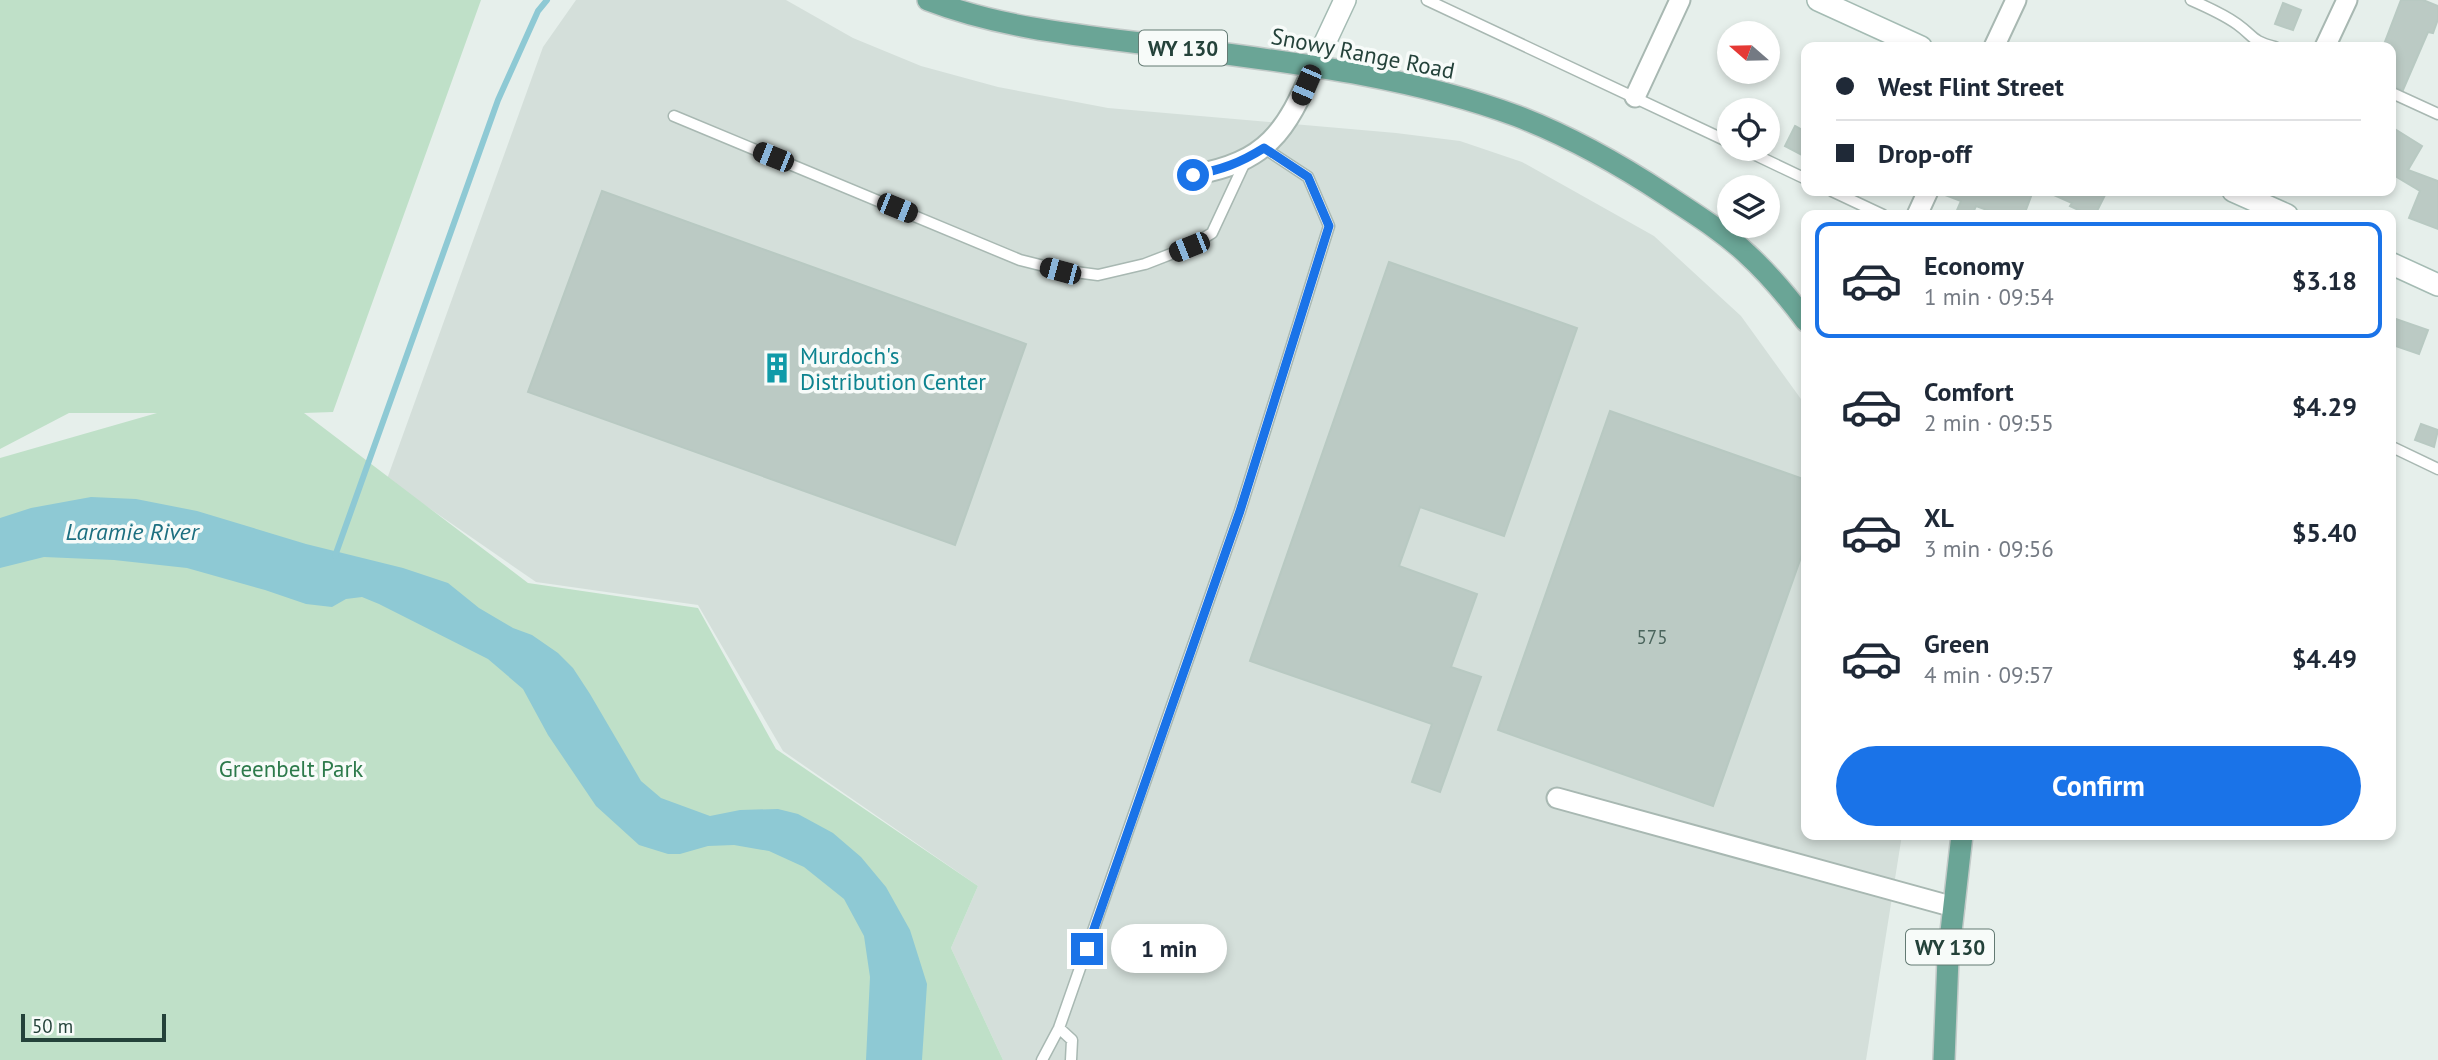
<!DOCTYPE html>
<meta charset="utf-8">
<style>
body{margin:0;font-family:"PT Sans",sans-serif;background:#f6f6f7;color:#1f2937;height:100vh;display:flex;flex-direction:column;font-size:26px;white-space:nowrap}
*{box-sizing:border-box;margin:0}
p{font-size:23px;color:#747a83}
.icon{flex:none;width:38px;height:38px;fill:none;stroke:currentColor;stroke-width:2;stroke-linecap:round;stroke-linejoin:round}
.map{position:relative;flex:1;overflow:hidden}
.panel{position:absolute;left:1801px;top:210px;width:595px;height:630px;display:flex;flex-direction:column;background:#fff;border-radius:14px;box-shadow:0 4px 10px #0003}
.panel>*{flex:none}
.guide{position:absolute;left:1801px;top:42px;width:595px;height:154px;border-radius:14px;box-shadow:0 4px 10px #0003;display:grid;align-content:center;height:154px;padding:0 35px;background:#fff}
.needle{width:46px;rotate:290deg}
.buttons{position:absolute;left:1717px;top:21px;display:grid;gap:14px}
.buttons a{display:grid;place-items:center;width:63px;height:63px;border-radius:50%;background:#fff;box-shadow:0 4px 10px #0003;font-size:35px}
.scale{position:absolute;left:21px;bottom:18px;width:145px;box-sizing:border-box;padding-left:7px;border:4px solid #24423a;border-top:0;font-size:19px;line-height:24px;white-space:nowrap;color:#24423a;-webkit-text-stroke:5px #f7fbf9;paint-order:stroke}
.end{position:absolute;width:32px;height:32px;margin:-16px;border:9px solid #1a73e8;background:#fff;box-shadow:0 0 0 4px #fff}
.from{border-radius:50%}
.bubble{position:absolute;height:49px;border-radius:24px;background:#fff;box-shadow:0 4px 10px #0003;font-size:23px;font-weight:800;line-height:49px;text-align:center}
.car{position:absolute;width:21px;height:42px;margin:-21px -10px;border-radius:9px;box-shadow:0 0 5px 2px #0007;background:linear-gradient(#222 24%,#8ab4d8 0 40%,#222 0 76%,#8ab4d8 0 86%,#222 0)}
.guide b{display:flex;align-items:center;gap:24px;height:66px;font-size:26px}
.guide b+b{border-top:2px solid #e0e1e3}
.guide i{width:18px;height:18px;background:#1f2937}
ul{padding:12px 0 0;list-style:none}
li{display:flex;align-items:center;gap:21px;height:116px;margin:0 14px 10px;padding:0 21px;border:4px solid transparent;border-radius:14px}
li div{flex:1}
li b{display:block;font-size:26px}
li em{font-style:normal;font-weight:800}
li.on{border-color:#1a73e8}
li>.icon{width:63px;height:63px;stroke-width:1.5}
.cta{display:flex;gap:14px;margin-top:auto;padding:14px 35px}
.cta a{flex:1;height:80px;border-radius:42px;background:#1a73e8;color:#fff;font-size:28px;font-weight:800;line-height:80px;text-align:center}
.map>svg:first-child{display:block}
</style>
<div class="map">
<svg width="2438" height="1060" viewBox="0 0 2438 1060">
<rect width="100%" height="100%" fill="#e6efeb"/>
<!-- built -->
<path fill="#d4dfda" d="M 576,0 L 786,0 L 853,38 L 921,66 L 998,87 L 1108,108 L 1396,133 L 1460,141 L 1522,162 L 1654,236 L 1741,316 L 1806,406 L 1806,835 L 1902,835 L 1866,1060 L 1003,1060 L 951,948 L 978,886 L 783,751 L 698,605 L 536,582 L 387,479 L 543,47 Z"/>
<!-- green -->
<path fill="#bfe0c8" d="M 0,0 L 481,0 L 333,412 L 304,413 L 528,583 L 698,608 L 776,749 L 978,886 L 951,948 L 1003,1060 L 0,1060 L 0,458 L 157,413 L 69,413 L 0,449 Z"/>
<!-- water -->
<path fill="#8ec9d4" d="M 91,497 L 136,499 L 197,511 L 306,544 L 403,568 L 448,583 L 479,608 L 513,628 L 532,635 L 558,653 L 573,668 L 590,694 L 641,781 L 661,798 L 710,816 L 740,810 L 778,809 L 798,814 L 833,833 L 861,857 L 886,887 L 910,930 L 927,984 L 922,1060 L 866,1060 L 870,977 L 864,936 L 844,899 L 804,867 L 769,851 L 734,845 L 708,846 L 680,854 L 668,854 L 639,845 L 596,806 L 548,735 L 523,689 L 488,659 L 379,604 L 362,597 L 346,599 L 332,607 L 306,604 L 265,590 L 187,568 L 114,560 L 44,557 L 0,568 L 0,518 L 31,508 Z"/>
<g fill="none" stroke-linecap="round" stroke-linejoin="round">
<!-- stream -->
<path stroke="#8ec9d4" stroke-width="6" d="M 335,556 L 498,100 L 538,11 L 547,0"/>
</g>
<!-- building -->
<path fill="#bbcac4" stroke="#b8c9c2" stroke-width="2" d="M 2401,0 L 2423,0 L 2438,6 L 2438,19 L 2433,33 L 2428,32 L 2403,90 L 2390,85 L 2390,47 L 2383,47 Z
M 2283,3 L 2301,10 L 2293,30 L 2275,24 Z
M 1795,126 L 1806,132 L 1806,157 L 1785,146 Z
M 2390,126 L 2422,146 L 2408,170 L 2438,181 L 2438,229 L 2409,218 L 2420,191 L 2390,173 Z
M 602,191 L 1026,344 L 955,545 L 528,392 Z
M 1940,191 L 2033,191 L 2024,215 L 2001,215 L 1976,206 L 1972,215 L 1955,215 L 1961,201 L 1940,193 Z
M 2045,191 L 2107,191 L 2095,215 L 2089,215 L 2070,206 L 2072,203 Z
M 1389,262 L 1577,328 L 1504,536 L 1420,507 L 1399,566 L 1477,594 L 1451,667 L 1481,677 L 1440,792 L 1412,782 L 1432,724 L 1250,661 Z
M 2390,317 L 2428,330 L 2419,354 L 2390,344 Z
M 1610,411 L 1806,480 L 1806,543 L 1713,806 L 1498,730 Z
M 2421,424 L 2438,430 L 2434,447 L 2415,440 Z"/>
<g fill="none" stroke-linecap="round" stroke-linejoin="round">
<!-- lane casing -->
<g stroke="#a8b8b2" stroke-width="13">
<path id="lane" d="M 1427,0 L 1729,142
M 2191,0 C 2207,7 2223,14 2237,24 C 2255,37 2251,41 2275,47
M 2390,92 L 2438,114
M 674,116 L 1020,260 L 1060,270 L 1098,275 L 1145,264 L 1189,247 L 1212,233 L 1246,160
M 1743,149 L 1806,179
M 1832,191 L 1883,215
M 2390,446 L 2438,469
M 1059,1028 L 1072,1040 L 1071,1060
M 1042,1060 L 1059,1028 L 1240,511 L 1329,226 L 1308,177 L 1264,148"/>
</g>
<!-- street casing -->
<g stroke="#a8b8b2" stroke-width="23">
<path id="street" d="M 1994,47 L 2016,0
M 2325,47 L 2347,0
M 1635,97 L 1680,0
M 1193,175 C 1267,162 1286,132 1314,66
M 1917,215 L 1928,191
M 1557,798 L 1954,907"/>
</g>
<!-- secondary casing -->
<g stroke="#a4bbb3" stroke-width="24">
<path id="secondary" d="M 1818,0 L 1921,47
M 1314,66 L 1345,0
M 2233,191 L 2287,215
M 2390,263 L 2438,285"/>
</g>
<!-- primary casing -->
<g stroke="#c2cac8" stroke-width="24">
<path id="primary" d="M 928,0 C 1008,31 1097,37 1181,48 C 1295,63 1409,76 1517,116 C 1569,136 1619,164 1666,195 C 1693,213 1723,231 1747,254 C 1769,274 1788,297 1806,321
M 1944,1060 L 1948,958 L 1962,835"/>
</g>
<!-- lane -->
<use href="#lane" stroke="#fff" stroke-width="10"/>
<!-- street -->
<use href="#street" stroke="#fff" stroke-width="19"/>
<!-- secondary -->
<use href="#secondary" stroke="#fff" stroke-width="21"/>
<!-- primary -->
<use href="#primary" stroke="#6aa596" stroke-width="21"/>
</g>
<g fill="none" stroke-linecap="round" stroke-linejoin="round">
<!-- route -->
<path stroke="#1a73e8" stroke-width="9" d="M 1087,949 L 1240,511 L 1329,226 L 1308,177 L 1264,148 C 1240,163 1221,170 1193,175"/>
</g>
<!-- icons -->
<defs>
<g id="building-bare" transform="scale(2.415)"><path d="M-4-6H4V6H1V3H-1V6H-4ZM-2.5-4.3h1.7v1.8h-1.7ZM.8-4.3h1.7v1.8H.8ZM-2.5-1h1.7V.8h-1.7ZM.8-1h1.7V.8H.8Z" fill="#0f9aa8" stroke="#f7fbf9" stroke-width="2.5" paint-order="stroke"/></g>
</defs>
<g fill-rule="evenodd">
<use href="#building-bare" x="777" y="368"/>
</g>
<g text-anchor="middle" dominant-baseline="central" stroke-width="7" stroke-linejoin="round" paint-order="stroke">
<!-- number labels -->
<g font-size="19" fill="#4a645c">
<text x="1652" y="637">575</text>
</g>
<!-- shield labels -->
<g fill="#f7fbf9" stroke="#637a73" stroke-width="2">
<rect x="1139" y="30.5" width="88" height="35" rx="5"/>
<rect x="1906" y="929.5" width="88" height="35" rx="5"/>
</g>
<g font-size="21" font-weight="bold" fill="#24423a">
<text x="1183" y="48">WY 130</text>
<text x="1950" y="947">WY 130</text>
</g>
<!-- street labels -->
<g font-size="23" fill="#24423a" stroke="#f7fbf9">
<text transform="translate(1363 53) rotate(11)">Snowy Range Road</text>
</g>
<!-- culture labels -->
<g font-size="23" fill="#0d838f" stroke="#f7fbf9" text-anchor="start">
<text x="800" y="355">Murdoch's<tspan x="800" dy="26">Distribution Center</tspan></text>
</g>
<!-- park labels -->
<g font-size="23" fill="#2d7a4b" stroke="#f7fbf9">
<text x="291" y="768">Greenbelt Park</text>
</g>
<!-- water labels -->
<g font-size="24" font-style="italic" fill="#1c6f80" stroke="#f7fbf9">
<text x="132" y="531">Laramie River</text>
</g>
</g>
</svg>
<div class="buttons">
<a><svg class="needle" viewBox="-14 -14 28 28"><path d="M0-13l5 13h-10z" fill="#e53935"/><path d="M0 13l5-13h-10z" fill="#747a83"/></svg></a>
<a><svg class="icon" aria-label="locate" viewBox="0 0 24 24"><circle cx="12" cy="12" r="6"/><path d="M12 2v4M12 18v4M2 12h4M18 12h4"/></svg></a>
<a><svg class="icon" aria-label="layers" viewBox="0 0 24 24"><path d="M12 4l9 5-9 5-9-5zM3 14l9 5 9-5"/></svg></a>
</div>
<div class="scale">50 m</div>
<i class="end from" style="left:1193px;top:175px"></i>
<i class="end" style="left:1087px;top:949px"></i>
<div class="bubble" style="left:1111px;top:924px;width:116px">1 min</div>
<i class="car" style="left:1306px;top:85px;rotate:203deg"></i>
<i class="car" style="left:773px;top:157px;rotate:292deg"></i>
<i class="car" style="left:897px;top:208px;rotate:112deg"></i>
<i class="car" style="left:1189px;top:247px;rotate:248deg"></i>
<i class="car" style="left:1060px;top:271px;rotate:285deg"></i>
<div class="guide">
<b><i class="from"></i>West Flint Street</b>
<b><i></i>Drop-off</b>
</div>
<section class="panel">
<ul>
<li class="on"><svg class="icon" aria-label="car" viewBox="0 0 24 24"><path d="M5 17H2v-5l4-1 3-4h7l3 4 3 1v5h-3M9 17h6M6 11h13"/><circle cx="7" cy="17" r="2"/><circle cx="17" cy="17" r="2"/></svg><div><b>Economy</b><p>1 min · 09:54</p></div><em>$3.18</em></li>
<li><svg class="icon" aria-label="car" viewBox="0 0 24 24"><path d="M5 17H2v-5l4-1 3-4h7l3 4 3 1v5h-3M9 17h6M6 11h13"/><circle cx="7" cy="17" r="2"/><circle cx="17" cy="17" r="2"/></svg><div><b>Comfort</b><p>2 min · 09:55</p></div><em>$4.29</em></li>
<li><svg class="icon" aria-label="car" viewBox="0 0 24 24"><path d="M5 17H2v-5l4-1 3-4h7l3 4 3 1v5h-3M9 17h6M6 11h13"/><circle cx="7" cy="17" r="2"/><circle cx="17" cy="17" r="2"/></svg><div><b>XL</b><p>3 min · 09:56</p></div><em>$5.40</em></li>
<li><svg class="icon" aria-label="car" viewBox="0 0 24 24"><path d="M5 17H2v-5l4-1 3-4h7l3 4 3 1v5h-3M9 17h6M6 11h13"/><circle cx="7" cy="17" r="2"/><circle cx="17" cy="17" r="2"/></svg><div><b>Green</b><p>4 min · 09:57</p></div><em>$4.49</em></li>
</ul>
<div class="cta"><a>Confirm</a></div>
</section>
</div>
